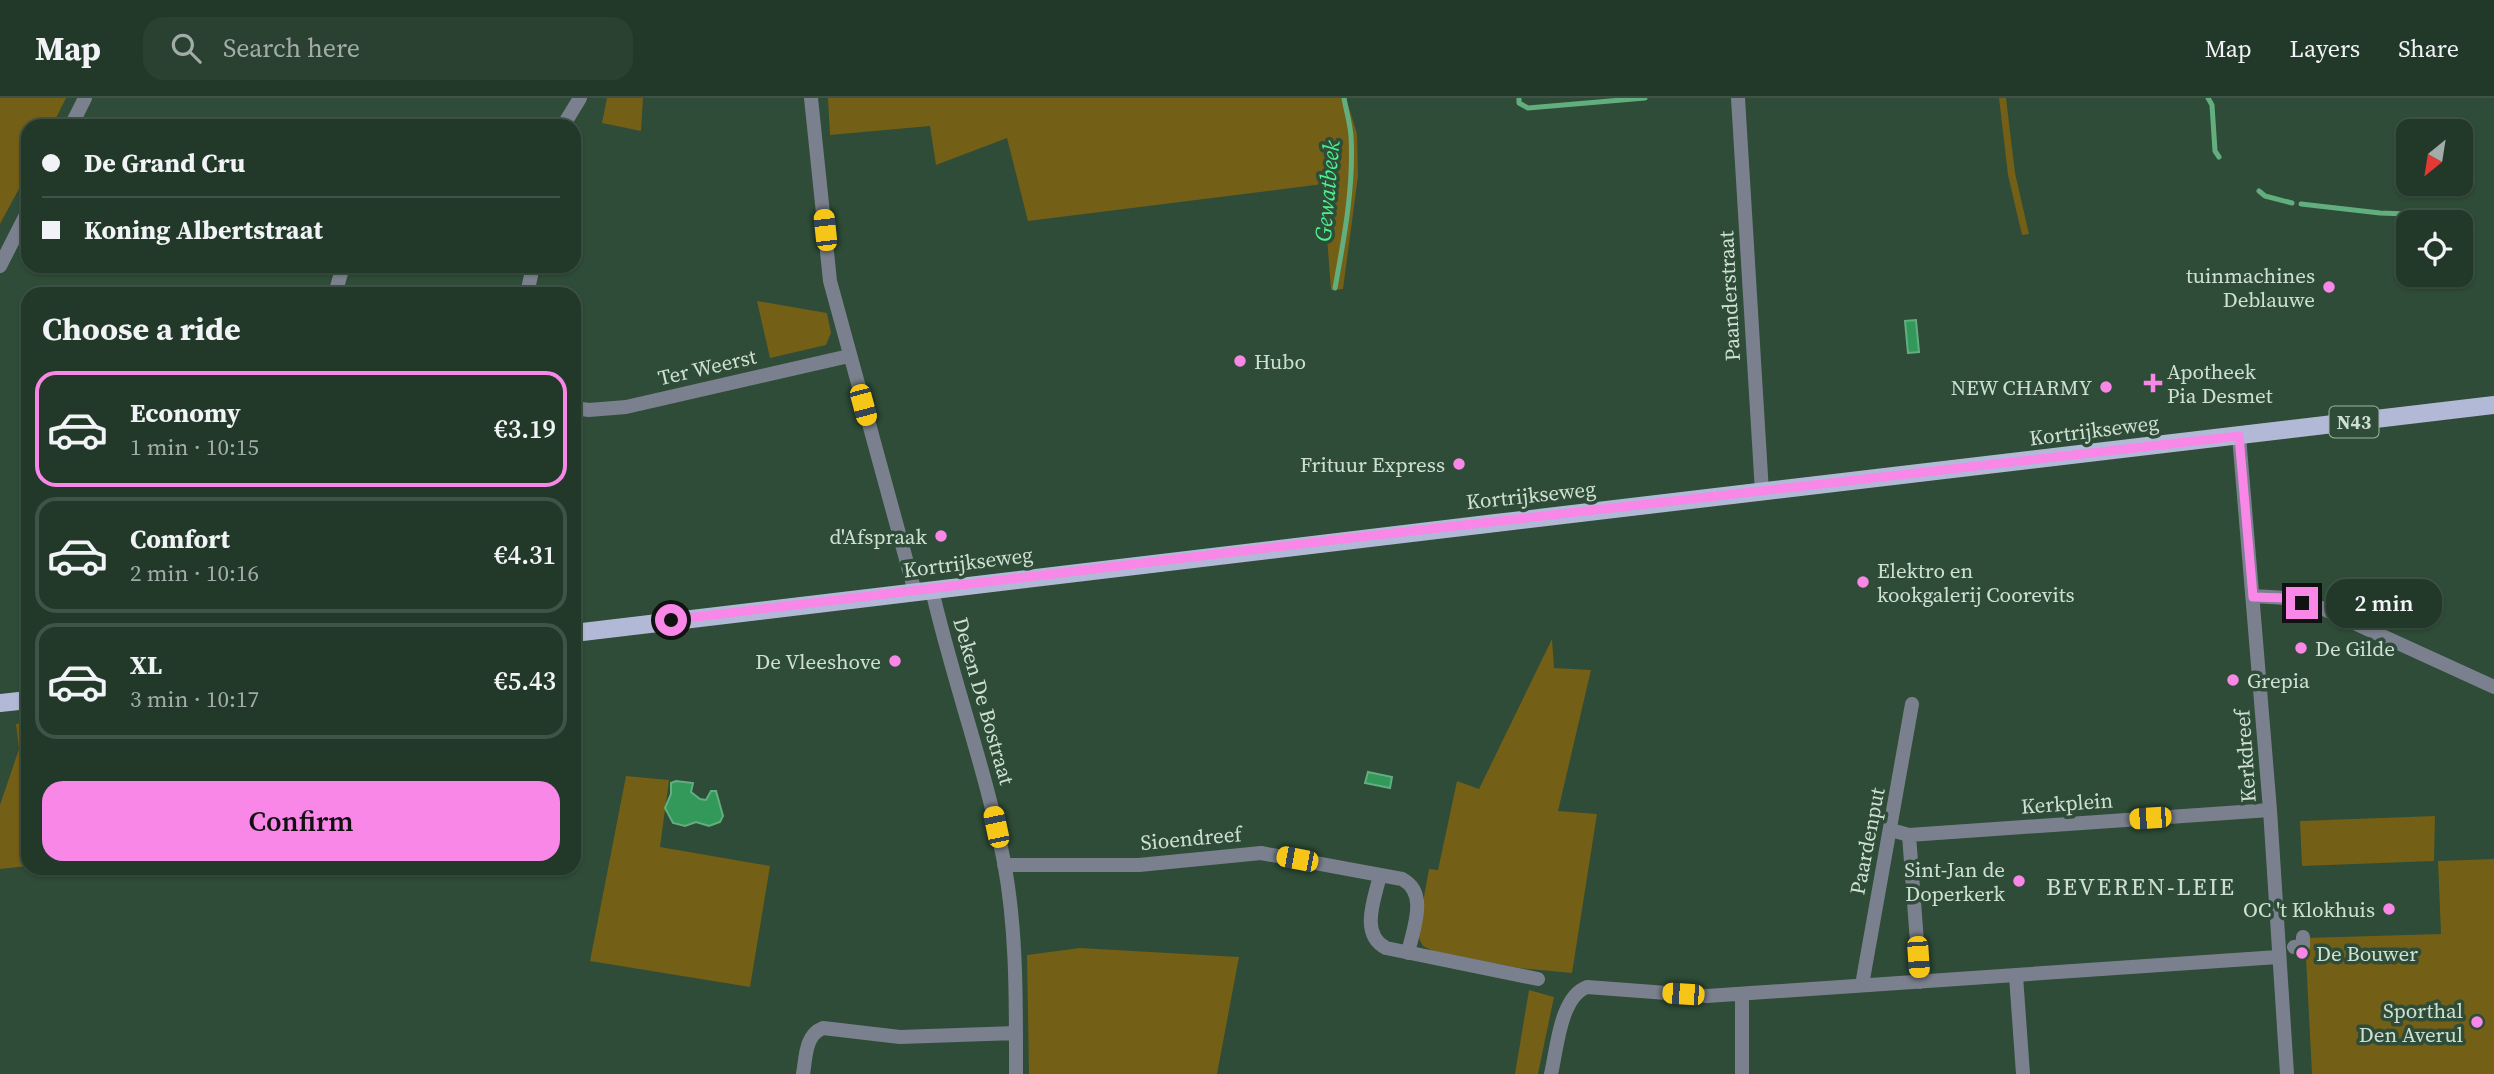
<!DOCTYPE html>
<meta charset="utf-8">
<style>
body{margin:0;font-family:"Source Serif 4",serif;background:#2a4031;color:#f1f3f6;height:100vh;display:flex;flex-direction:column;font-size:26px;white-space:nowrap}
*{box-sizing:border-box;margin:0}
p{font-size:23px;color:#a2aca8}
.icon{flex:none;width:38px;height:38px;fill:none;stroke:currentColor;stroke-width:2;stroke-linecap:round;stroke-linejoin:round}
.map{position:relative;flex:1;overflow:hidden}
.panel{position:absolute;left:21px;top:189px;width:560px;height:588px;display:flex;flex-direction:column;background:#223929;border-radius:21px;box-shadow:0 2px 5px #0004,0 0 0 2px #3f5346}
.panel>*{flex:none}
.hud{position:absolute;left:21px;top:21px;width:560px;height:154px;border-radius:21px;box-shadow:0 2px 5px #0004,0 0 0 2px #3f5346;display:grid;align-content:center;height:154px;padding:0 21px;background:#223929}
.needle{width:46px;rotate:210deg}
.fabs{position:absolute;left:2396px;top:21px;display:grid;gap:14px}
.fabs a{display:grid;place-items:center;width:77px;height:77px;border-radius:14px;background:#223929;box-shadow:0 2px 5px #0004,0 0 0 2px #3f5346;font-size:35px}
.end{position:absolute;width:32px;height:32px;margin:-16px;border:9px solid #f987e8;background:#111;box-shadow:0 0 0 4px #111}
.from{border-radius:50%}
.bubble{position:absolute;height:49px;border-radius:21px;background:#223929;box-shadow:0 2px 5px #0004,0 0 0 2px #3f5346;font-size:23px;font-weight:600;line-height:49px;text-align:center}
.car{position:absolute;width:21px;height:42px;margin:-21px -10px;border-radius:9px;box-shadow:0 0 5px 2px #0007;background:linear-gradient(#f5c518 24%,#345 0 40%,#f5c518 0 76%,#345 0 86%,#f5c518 0)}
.hud b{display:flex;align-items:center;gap:24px;height:66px;font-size:26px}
.hud b+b{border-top:2px solid #3f5346}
.hud i{width:18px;height:18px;background:#f1f3f6}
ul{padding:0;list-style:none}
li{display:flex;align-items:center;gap:21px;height:116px;margin:0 14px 10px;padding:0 7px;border:4px solid #3f5346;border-radius:21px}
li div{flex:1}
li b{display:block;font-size:26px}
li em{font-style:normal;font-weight:600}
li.selected{border-color:#f987e8}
li>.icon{width:63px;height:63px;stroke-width:1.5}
h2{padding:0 21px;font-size:32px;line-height:84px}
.action{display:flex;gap:14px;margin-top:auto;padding:14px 21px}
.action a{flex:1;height:80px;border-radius:21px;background:#f987e8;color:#111;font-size:28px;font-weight:600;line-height:80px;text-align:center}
header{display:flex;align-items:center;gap:42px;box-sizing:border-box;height:98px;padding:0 35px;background:#223929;border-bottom:2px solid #3f5346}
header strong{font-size:33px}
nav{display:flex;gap:38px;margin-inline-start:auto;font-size:24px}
.search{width:490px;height:63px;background:#2a4031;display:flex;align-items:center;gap:18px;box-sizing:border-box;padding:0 24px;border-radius:21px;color:#a2aca8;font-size:26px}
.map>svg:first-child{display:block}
</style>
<header>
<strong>Map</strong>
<div class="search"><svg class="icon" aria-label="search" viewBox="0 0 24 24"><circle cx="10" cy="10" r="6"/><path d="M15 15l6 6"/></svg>Search here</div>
<nav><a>Map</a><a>Layers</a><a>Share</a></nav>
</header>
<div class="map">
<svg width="2494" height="976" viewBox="0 0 2494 976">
<rect width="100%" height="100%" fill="#2e4c37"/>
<!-- green -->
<path fill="#735f16" d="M 0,0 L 66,0 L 52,28 L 28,28 L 28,74 L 0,126 Z
M 607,0 L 643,0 L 641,33 L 602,25 Z
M 828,0 L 1346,0 L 1357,36 L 1358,78 L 1343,191 L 1331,192 L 1323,86 L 1028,123 L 1007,40 L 936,67 L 930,28 L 830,37 Z
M 1999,0 L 2006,0 L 2015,75 L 2029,136 L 2022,137 L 2008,77 Z
M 757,203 L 827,215 L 831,235 L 826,247 L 770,260 Z
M 1552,541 L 1554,570 L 1591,572 L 1558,713 L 1597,716 L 1572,875 L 1519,870 L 1433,853 L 1423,848 L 1417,837 L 1429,771 L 1438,772 L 1457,683 L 1479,691 Z
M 28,624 L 28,768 L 0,771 L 0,707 L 19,651 L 16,626 Z
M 626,678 L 669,682 L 660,749 L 770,768 L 750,889 L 590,863 Z
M 2435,718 L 2434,763 L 2302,768 L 2300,723 Z
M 2494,761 L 2494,976 L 2312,976 L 2305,840 L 2441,836 L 2438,763 Z
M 1080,850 L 1239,859 L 1217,976 L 1029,976 L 1027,857 Z
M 1529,892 L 1554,899 L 1538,976 L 1515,976 Z"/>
<!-- water -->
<path fill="#33995b" stroke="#62ae7f" stroke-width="2" d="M 2419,177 L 2453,177 L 2454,182 L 2421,186 Z
M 1916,222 L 1919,254 L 1908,255 L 1905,223 Z
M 1368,674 L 1392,679 L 1390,690 L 1365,685 Z
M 676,683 L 693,685 L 691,694 L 700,701 L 706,702 L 711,693 L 716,693 L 723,718 L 720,724 L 709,728 L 696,724 L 685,728 L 673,725 L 665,710 L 671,696 L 671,685 Z"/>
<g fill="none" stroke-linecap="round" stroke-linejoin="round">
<!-- stream -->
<path stroke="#62ae7f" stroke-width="5" d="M 1519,0 L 1519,5 L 1528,10 L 1645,0
M 2208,0 L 2212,7 L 2215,53 L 2219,59
M 2259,93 L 2265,98 L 2292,105
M 2301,106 L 2380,115 L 2461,118
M 1335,190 C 1344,141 1354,88 1351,38 C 1350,25 1346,12 1344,0"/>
<!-- street -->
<path stroke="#7b808e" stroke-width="14" d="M 811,0 L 830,183 L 915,494
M 1738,0 L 1762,394
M 71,28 L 85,0
M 563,28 L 580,0
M 0,168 L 28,113
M 335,196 L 343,168
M 527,196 L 533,168
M 574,310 L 589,312 L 626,309 L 849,258
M 2239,338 L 2270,712 L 2287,976
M 932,492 C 953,583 986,672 1004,764 C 1017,833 1016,906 1016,976
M 2254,498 L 2286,500 L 2319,509 L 2494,589
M 1891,732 L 1909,737 L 2270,712
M 1909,737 L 1920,884
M 1004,767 L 1139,767 L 1261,755 L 1402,781 C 1429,795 1413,831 1408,855
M 1380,777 C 1375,800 1359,836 1386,850 L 1538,881
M 2294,849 L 2303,848 L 2303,839
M 2016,878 L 2023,976
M 1862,887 L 1912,606
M 803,976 C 806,959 805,937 823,930 L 900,939 L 1016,935
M 1551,976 C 1557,951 1560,899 1587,889 L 1707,898 L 2278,859
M 1742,976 L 1742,897"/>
<!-- primary -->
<path stroke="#b1b9d7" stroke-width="18" d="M 574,535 C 1213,454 1855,387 2494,307
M 0,605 L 28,602"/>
</g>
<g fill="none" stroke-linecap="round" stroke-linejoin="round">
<!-- route -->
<path stroke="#f987e8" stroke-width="9" d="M 671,522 L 1334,442 L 2239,338 L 2253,499 L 2286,500 L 2302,505"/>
</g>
<!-- markers -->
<g fill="#f987e8" stroke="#2e4c37" stroke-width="2.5">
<circle cx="2329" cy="189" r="7"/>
<circle cx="1240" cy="263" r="7"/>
<path d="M2149.5 274.5h7v7h7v7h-7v7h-7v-7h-7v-7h7z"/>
<circle cx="2106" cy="289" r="7"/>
<circle cx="1459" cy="366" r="7"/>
<circle cx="941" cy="438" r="7"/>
<circle cx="1863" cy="484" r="7"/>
<circle cx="2301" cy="550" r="7"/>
<circle cx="895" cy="563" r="7"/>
<circle cx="2233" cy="582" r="7"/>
<circle cx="2019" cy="783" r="7"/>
<circle cx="2389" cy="811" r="7"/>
<circle cx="2302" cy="855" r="7"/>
<circle cx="2477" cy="924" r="7"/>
</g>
<g text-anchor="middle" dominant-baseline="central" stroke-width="7" stroke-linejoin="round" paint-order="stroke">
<!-- shield labels -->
<rect fill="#2e4c37" stroke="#9fb4a4" stroke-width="2" x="2329.5" y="308.5" width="49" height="31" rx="5"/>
<g font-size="19" font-weight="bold" fill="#cfe0d3">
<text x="2354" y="324">N43</text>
</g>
<!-- poi labels -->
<g font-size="21" fill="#cfe0d3" stroke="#2e4c37" text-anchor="end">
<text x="2315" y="177">tuinmachines<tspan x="2315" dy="24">Deblauwe</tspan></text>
<text x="1254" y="263" text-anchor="start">Hubo</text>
<text x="2167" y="273" text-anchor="start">Apotheek<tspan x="2167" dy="24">Pia Desmet</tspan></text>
<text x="2092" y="289">NEW CHARMY</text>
<text x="1445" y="366">Frituur Express</text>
<text x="927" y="438">d'Afspraak</text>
<text x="1877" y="472" text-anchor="start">Elektro en<tspan x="1877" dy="24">kookgalerij Coorevits</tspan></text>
<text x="2315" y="550" text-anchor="start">De Gilde</text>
<text x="881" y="563">De Vleeshove</text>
<text x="2247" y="582" text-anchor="start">Grepia</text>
<text x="2005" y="771">Sint-Jan de<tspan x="2005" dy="24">Doperkerk</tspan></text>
<text x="2375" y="811">OC 't Klokhuis</text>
<text x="2316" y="855" text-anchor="start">De Bouwer</text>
<text x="2463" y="912">Sporthal<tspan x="2463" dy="24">Den Averul</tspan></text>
</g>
<!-- street labels -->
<g font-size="21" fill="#cfe0d3" stroke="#2e4c37">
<text transform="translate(1729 198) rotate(-93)">Paanderstraat</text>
<text transform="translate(707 269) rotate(-13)">Ter Weerst</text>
<text transform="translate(2094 332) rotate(-7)">Kortrijkseweg</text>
<text transform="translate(1531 397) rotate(-6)">Kortrijkseweg</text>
<text transform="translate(968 464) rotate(-7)">Kortrijkseweg</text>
<text transform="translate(984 603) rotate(74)">Deken De Bostraat</text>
<text transform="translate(2245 658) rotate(-94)">Kerkdreef</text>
<text transform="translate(2067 705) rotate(-4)">Kerkplein</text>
<text transform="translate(1191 740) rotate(-5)">Sioendreef</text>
<text transform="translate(1867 743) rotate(-79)">Paardenput</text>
</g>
<!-- water labels -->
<g font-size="23" font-style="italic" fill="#4bf490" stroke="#2e4c37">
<text transform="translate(1327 93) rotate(-85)">Gewatbeek</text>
</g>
<!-- quarter labels -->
<g font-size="24" letter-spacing="2" fill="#cfe0d3" stroke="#2e4c37">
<text x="2141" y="788">BEVEREN-LEIE</text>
</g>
</g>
</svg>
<div class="fabs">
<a><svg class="needle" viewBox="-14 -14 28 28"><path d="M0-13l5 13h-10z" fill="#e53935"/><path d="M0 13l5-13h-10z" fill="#a2aca8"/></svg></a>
<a><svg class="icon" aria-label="locate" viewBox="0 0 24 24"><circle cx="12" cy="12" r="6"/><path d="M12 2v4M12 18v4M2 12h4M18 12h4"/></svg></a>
</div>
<i class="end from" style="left:671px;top:522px"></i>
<i class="end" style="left:2302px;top:505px"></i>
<div class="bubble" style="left:2326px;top:481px;width:116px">2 min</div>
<i class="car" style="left:825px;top:132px;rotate:354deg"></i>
<i class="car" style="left:863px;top:307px;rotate:165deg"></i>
<i class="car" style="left:2150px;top:720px;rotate:266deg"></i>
<i class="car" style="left:996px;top:729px;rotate:348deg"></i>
<i class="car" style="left:1297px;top:761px;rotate:281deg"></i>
<i class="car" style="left:1918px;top:859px;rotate:176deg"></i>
<i class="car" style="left:1683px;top:896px;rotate:274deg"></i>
<div class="hud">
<b><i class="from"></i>De Grand Cru</b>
<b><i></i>Koning Albertstraat</b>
</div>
<section class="panel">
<h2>Choose a ride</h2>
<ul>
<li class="selected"><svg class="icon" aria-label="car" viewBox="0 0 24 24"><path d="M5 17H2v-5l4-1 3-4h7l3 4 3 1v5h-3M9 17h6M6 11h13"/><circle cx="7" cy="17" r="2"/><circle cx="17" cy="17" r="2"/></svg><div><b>Economy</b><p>1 min · 10:15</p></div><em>€3.19</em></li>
<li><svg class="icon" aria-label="car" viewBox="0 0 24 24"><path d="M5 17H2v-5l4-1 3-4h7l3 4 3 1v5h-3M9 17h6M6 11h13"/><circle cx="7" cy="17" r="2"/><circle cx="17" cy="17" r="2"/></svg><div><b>Comfort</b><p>2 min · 10:16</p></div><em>€4.31</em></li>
<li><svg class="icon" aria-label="car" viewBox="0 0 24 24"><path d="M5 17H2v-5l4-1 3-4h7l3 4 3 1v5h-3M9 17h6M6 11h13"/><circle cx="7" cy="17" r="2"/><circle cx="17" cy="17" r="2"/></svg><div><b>XL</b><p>3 min · 10:17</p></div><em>€5.43</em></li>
</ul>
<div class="action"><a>Confirm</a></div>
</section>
</div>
